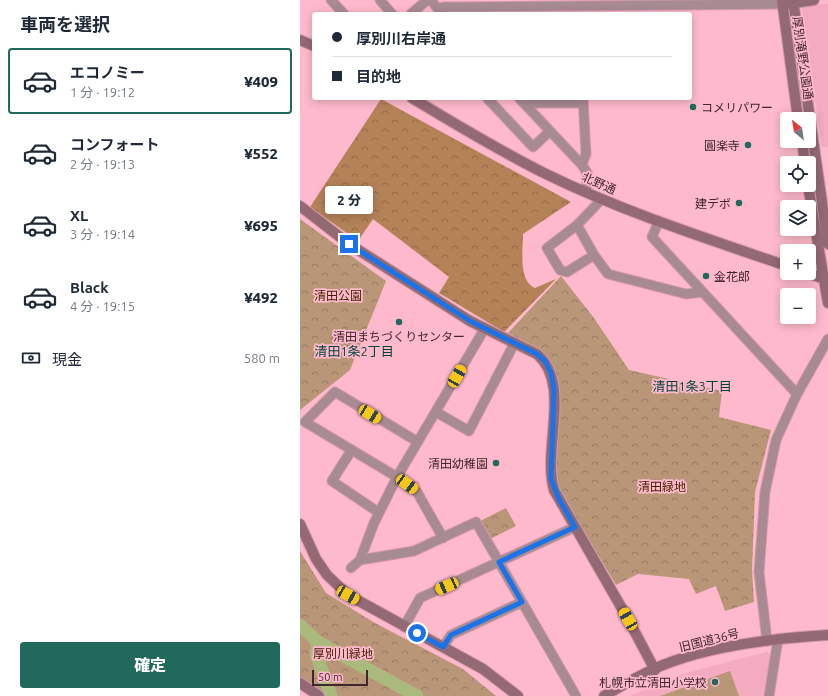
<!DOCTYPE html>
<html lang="ja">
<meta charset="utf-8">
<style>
body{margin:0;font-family:Ubuntu,"Noto Sans JP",sans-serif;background:#f2f2f3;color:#1f2937;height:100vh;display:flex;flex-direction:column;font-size:15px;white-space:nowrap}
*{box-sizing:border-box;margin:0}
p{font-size:13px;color:#747a83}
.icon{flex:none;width:22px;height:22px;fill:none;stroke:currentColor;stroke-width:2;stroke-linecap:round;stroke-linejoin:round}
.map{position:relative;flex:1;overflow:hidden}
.panel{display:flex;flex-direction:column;background:#fff;width:300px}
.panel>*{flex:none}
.guide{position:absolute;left:12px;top:12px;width:380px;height:88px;border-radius:4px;box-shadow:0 2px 10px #0003;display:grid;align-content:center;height:88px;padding:0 20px;background:#fff}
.needle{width:26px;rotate:330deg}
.buttons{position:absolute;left:480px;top:112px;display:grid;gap:8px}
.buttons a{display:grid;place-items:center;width:36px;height:36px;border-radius:4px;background:#fff;box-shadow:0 2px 10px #0003;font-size:20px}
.scale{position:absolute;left:12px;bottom:10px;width:56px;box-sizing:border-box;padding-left:4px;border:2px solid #40262e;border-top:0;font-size:11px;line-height:14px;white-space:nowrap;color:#40262e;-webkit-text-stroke:3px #feb9cc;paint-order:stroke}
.end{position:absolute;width:18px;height:18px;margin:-9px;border:5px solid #1a73e8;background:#fff;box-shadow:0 0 0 2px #fff}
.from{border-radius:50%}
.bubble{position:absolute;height:28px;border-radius:4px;background:#fff;box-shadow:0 2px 10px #0003;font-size:13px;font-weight:800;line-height:28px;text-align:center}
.car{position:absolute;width:12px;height:24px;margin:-12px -6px;border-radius:5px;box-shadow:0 0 3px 1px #0007;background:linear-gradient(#f5c518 24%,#345 0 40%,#f5c518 0 76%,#345 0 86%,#f5c518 0)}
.guide b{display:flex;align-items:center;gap:14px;height:38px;font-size:15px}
.guide b+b{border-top:1px solid #e0e1e3}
.guide i{width:10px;height:10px;background:#1f2937}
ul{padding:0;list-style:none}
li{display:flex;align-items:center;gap:12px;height:66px;margin:0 8px 6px;padding:0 12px;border:2px solid transparent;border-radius:4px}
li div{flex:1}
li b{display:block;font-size:15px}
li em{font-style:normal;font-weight:800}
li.active{border-color:#21685d}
li>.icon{width:36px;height:36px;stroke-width:1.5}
h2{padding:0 20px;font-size:18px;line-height:48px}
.pay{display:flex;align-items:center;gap:10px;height:44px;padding:0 20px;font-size:15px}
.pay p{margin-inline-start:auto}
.button{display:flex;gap:8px;margin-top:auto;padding:8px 20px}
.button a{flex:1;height:46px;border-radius:4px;background:#21685d;color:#fff;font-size:16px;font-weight:800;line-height:46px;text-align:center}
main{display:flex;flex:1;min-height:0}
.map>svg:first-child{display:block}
</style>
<main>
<section class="panel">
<h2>車両を選択</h2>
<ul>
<li class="active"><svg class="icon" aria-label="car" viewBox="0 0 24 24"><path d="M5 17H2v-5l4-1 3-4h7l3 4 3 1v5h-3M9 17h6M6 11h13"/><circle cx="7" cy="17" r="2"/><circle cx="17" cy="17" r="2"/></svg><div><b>エコノミー</b><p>1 分 · 19:12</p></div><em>¥409</em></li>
<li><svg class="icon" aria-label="car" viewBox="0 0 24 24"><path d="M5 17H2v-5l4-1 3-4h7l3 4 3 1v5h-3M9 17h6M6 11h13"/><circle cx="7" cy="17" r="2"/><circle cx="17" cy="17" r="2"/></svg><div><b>コンフォート</b><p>2 分 · 19:13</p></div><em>¥552</em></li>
<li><svg class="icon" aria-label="car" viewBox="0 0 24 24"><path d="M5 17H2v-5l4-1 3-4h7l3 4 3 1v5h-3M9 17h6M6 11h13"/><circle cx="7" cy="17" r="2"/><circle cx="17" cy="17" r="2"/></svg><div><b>XL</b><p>3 分 · 19:14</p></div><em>¥695</em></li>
<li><svg class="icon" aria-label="car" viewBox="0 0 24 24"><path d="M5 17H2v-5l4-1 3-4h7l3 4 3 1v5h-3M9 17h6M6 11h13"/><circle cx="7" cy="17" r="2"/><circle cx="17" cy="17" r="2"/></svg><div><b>Black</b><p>4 分 · 19:15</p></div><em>¥492</em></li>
</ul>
<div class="pay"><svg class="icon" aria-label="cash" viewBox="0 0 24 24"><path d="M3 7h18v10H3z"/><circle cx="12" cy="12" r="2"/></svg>現金<p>580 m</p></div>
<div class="button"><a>確定</a></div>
</section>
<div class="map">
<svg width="528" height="696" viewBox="0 0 528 696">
<defs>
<pattern id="forest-crowns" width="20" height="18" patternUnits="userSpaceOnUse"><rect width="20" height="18" fill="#b48257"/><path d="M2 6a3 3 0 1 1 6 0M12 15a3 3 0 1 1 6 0" fill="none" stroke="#946a48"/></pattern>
<pattern id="park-crowns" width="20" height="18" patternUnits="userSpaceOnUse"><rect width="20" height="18" fill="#ba9679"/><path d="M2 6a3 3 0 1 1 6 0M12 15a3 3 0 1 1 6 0" fill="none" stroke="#997a64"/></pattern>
</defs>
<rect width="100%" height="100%" fill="#feb9cc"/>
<!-- built -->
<path fill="#f4aabf" d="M 528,4 L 528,147 L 522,147 L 502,8 L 505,5 Z
M 467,652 L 471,655 L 463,696 L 330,696 L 389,672 Z"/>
<!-- forest -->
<path fill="url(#forest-crowns)" d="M 81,99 L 271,202 L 223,234 C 223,249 218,281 235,288 L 256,279 L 204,332 L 139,293 L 149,277 L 73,219 L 58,241 L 10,207 Z"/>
<!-- park -->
<path fill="url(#park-crowns)" d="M 0,219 L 86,281 L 50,370 L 0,410 Z
M 261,276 L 294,318 L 329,370 L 422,391 L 419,417 L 471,430 L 455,492 L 452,570 L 454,602 L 425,611 L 416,586 L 396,594 L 389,579 L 338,574 L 316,585 L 257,487 L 255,442 L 258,385 L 243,352 L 208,333 Z
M 206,508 L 216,526 L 190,539 L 180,521 Z
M 0,551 L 26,593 L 75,623 L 163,669 L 196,696 L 30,696 L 0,679 Z"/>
<!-- pitch -->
<path fill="#ba9679" d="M 430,671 L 439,696 L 360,696 Z"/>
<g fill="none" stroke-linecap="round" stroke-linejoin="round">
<!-- river -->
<path stroke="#a9ba7c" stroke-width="13" d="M 0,625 L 18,642 L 117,696
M 18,642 L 16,654 L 31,696"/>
<!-- street casing -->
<g stroke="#d499a9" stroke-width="11">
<path id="street" d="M 31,0 L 44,14
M 80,0 L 92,14
M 131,0 L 142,14
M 143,7 L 482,4
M 111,14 L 127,0
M 187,98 L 233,147 L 250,131
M 219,98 L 282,165 L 288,174 L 286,191
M 224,103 L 283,103
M 282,165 L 286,154 L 283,98
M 302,199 L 277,225 L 294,255 L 308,274 L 386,294 L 403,292
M 359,221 L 352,237 L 497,394
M 277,225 L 247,248 L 260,270 L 267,272 L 294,255
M 136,412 L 169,431 L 215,342
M 118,442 L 35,392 L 5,422 L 97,477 L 117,492 L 143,538
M 51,451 L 32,481 L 78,512
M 60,560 L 114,551 L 176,522 L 276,696
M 51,568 L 60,560 L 74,523 L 97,477 L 185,328
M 104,627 L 120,598 L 275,527
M 467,641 L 459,572 L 465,492 L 476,440 L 497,394 L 528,339
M 143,647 L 151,635 L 222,602
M 469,696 L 478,639"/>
</g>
<!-- secondary casing -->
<g stroke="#d499a9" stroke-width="12">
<path id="secondary" d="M 482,0 L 498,119
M 493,0 L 528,244
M 488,4 L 514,0
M 0,40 L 14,46
M 112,98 C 155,124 198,150 244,173 C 321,211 405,238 487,266
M 502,141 L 505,163
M 508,185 L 528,303
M 0,206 L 49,244 L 170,321 L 237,354 C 272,384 242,449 254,490 L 328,619 L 355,670
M 508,273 L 527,280
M 0,524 L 16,559 L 27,575 L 48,595 L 183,669 L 218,696
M 0,683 L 19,696
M 304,696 C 323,685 343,673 363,665 C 410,646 478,638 528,635"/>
</g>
<!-- street -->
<use href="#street" stroke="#a88a92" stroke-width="9"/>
<!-- secondary -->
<use href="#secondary" stroke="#936974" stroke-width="10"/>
</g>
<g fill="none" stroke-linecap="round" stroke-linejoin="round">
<!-- route -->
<path stroke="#1a73e8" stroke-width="5" d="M 49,244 L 170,321 L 237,354 L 245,361 L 251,373 L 254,390 L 251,479 L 259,499 L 275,527 L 199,562 L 222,602 L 151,635 L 143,647 L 117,633"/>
</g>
<!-- markers -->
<g fill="#21685d" stroke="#feb9cc" stroke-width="1.5">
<circle cx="393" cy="107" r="4"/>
<circle cx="448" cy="145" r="4"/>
<circle cx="439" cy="203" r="4"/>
<circle cx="406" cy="276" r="4"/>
<circle cx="99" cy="322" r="4"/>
<circle cx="196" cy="463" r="4"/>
<circle cx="415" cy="682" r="4"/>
</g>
<g text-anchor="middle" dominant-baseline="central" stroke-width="3.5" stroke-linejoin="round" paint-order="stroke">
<!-- street labels -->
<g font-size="12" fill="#40262e" stroke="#feb9cc">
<text transform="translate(503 58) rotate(82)">厚別滝野公園通</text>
<text transform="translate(299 183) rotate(24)">北野通</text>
<text transform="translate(409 640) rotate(-14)">旧国道36号</text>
</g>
<!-- poi labels -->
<g font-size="12" fill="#40262e" stroke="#feb9cc" text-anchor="end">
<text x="401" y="107" text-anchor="start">コメリパワー</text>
<text x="440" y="145">圓楽寺</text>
<text x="431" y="203">建デポ</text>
<text x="414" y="276" text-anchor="start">金花郎</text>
<text x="99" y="336" text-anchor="middle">清田まちづくりセンター</text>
<text x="188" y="463">清田幼稚園</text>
<text x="407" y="682">札幌市立清田小学校</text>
</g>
<!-- park labels -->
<g font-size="12" fill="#452300" stroke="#feb9cc">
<text x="38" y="295">清田公園</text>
<text x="362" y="486">清田緑地</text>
<text x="43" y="653">厚別川緑地</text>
</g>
<!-- neighbourhood labels -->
<g font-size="13" fill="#04433b" stroke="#feb9cc">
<text x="54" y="351">清田1条2丁目</text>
<text x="392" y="386">清田1条3丁目</text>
</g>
</g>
</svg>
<div class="buttons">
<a><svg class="needle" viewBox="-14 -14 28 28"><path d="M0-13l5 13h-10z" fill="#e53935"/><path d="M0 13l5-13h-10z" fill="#747a83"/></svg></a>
<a><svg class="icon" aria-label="locate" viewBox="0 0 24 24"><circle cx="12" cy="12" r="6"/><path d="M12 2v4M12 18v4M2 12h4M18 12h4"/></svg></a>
<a><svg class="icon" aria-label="layers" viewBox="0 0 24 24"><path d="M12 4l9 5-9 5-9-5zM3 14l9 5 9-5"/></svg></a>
<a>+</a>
<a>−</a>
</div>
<div class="scale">50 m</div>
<i class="end from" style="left:117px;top:633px"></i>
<i class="end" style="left:49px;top:244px"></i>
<div class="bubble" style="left:25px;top:186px;width:48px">2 分</div>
<i class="car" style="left:157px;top:376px;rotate:30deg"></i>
<i class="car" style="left:70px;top:414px;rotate:121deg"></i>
<i class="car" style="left:107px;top:484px;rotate:126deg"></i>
<i class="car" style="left:147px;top:586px;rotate:246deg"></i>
<i class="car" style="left:48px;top:595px;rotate:120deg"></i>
<i class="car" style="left:328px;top:619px;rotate:330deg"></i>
<div class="guide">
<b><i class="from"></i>厚別川右岸通</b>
<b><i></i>目的地</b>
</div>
</div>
</main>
